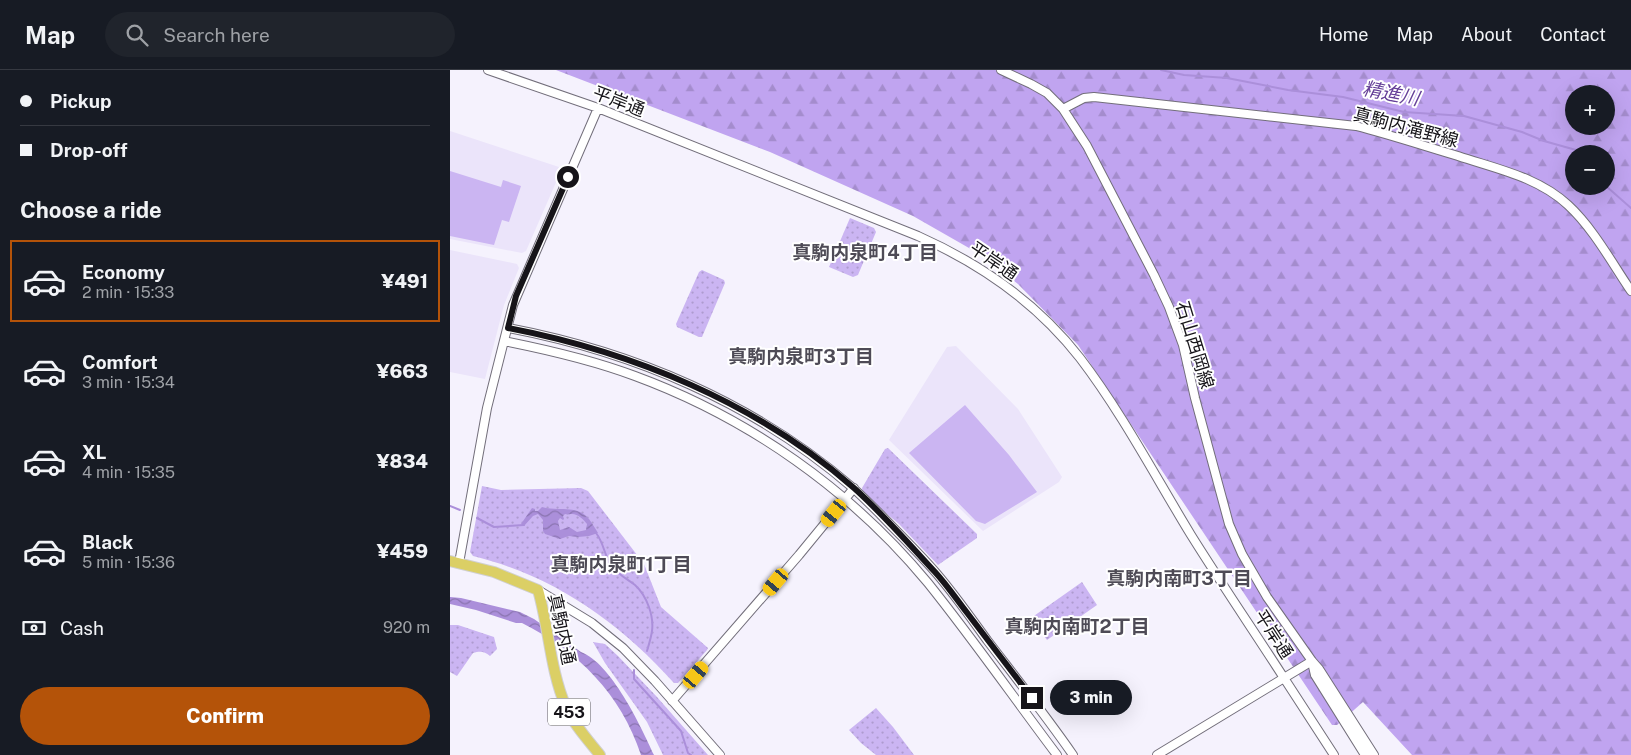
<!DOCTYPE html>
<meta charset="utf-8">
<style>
body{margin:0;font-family:"Public Sans","Noto Sans JP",sans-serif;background:#20242c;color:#f1f3f6;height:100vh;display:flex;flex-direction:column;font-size:19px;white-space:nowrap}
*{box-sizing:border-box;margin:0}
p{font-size:16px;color:#9ea1a6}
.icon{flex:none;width:28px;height:28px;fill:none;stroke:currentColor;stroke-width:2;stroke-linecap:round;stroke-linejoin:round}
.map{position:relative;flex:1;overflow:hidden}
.drawer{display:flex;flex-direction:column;background:#171b24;width:450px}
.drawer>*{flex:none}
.guide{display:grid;align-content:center;height:110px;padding:0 20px;background:#171b24}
.controls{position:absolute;left:1115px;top:15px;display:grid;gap:10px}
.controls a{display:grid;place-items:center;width:50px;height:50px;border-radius:50%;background:#171b24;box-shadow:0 5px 20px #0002;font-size:25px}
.end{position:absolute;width:22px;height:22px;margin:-11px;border:6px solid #161419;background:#fff;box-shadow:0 0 0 2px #fff}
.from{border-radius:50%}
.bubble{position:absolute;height:35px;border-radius:18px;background:#171b24;box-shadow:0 5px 20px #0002;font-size:16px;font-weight:800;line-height:35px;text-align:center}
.car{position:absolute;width:15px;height:30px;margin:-15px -8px;border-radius:6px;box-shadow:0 0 4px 1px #0007;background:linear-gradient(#f5c518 24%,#345 0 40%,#f5c518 0 76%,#345 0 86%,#f5c518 0)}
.guide b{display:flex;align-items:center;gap:18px;height:48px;font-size:19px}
.guide b+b{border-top:1px solid #363941}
.guide i{width:12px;height:12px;background:#f1f3f6}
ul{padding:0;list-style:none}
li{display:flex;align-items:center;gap:15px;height:82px;margin:0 10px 8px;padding:0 10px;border:2px solid transparent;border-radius:0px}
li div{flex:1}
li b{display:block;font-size:19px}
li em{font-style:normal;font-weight:800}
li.selected{border-color:#b45309}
li>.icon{width:45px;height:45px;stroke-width:1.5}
h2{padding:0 20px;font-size:22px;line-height:60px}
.pay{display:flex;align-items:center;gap:12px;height:55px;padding:0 20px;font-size:19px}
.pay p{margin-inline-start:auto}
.button{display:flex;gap:10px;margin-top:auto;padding:10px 20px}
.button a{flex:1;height:58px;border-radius:30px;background:#b45309;color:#fff;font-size:20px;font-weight:800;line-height:58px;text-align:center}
header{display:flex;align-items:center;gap:30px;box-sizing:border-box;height:70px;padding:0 25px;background:#171b24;border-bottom:1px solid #363941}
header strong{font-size:24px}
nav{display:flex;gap:28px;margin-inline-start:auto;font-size:18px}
.search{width:350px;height:45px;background:#20242c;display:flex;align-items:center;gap:12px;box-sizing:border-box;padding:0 18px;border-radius:28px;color:#9ea1a6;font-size:19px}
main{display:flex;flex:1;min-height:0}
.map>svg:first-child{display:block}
</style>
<header>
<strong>Map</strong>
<div class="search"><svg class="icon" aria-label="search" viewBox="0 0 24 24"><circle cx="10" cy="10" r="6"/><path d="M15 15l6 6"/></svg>Search here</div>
<nav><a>Home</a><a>Map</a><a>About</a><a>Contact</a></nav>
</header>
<main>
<section class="drawer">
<div class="guide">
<b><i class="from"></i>Pickup</b>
<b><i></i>Drop-off</b>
</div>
<h2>Choose a ride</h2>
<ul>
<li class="selected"><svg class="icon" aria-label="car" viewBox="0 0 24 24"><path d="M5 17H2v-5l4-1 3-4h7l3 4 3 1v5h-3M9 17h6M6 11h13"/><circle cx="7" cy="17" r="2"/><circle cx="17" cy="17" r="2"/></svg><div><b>Economy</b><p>2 min · 15:33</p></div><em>¥491</em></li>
<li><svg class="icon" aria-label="car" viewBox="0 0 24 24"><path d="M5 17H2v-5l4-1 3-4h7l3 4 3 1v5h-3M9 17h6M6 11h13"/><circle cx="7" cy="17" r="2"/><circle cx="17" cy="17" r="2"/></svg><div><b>Comfort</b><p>3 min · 15:34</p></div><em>¥663</em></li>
<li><svg class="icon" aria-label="car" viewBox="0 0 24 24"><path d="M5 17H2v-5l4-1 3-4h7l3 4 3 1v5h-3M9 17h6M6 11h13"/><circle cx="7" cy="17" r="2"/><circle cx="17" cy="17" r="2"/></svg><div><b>XL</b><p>4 min · 15:35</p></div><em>¥834</em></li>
<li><svg class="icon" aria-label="car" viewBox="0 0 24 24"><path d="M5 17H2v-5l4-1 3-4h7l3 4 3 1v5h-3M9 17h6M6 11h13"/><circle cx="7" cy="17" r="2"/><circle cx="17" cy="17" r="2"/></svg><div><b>Black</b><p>5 min · 15:36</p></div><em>¥459</em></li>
</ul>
<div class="pay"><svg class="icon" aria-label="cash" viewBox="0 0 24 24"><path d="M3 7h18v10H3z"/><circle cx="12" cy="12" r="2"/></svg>Cash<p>920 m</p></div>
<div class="button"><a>Confirm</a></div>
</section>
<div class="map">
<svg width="1181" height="685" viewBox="0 0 1181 685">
<defs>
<pattern id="forest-firs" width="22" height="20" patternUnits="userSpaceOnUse" patternTransform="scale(1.25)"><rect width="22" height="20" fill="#c0a4f0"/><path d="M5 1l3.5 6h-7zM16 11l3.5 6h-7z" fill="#a48ccd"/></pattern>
<pattern id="park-dots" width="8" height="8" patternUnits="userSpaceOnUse" patternTransform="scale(1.25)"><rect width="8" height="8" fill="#cbb5f2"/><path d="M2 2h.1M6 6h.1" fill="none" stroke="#ae9bcf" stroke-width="1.8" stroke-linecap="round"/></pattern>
<pattern id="water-waves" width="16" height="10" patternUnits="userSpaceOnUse" patternTransform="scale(1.25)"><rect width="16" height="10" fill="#ab8fda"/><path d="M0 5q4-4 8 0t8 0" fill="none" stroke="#8a74b0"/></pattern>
</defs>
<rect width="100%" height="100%" fill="#f5f2fd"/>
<!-- built -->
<path fill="#ebe4fa" d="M 0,61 L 109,97 L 111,101 L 76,181 L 72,183 L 0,169 Z
M 0,180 L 67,194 L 69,198 L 54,235 L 35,309 L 0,302 Z
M 506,276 L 568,339 L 612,407 L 609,412 L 533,461 L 439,370 L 497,277 Z"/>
<!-- forest -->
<path fill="url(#forest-firs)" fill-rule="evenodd" d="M 106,0 L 1181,0 L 1181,685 L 962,685 L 913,632 L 887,655 L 882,655 L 628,275 L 568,214 L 526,182 L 463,146 L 320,82 ZM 1124,24 L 1156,24 L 1156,56 L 1124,56 ZM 1124,84 L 1156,84 L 1156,116 L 1124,116 Z"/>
<!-- park -->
<path fill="url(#park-dots)" d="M 400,148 L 424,158 L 426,162 L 408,205 L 403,207 L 379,197 Z
M 252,200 L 274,210 L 275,213 L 252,267 L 249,267 L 227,257 L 226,254 L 249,202 Z
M 438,378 L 527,464 L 527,468 L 488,495 L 449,454 L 413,424 L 412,418 L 435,379 Z
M 32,416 L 51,420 L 131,418 L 138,421 L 194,494 L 211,537 L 258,578 L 257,580 L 228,613 L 224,613 C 168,551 104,506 23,486 L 20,482 Z
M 632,512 L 647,535 L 597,570 L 581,548 Z
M 0,555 L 8,555 L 44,567 L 47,579 L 40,586 C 34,581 30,581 23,583 L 7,606 L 0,602 Z
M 143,572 L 155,574 L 168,586 L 207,627 L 258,685 L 213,685 L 197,652 L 155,593 Z
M 426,638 L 443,657 L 464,685 L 426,685 L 411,673 L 399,660 Z"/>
<!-- pitch -->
<path fill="#cbb5f2" d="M 0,101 L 51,117 L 53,110 L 71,116 L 59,152 L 52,150 L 44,175 L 0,166 Z
M 515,335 L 559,385 L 587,422 L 535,454 L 526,451 L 459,383 Z"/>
<!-- water -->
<path fill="url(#water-waves)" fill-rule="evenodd" d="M 92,437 C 109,442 127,434 139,449 C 142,453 145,458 148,463 L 139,466 L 128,467 L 119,466 L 110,469 L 95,464 L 93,461 L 93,450 L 88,444 L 83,446 L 74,456 L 71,454 L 82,438 L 85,439 L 85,441 L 88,441 ZM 115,444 C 117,445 120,444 122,444 C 128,444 134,450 137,454 L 136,460 L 127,462 L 119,457 L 110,460 L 108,451 L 110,448 L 113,450 L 114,449 L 113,446 Z
M 0,527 L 11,528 L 70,542 L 84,549 L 131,582 C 161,593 191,656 204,685 L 191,685 C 171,624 128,581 72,553 L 66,553 L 26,540 L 0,534 Z"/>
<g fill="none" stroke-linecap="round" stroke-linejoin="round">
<!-- stream -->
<path stroke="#ab8fda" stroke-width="2" d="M 711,0 L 734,5 L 777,8 L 838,20 L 893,27 L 954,42 L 1014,46 L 1072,62 L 1094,71 L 1126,80 L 1132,84
M 1156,116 L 1181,138
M 0,436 L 10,440
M 27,448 L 44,457 L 74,455
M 146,463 C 154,473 154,485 161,495 C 167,504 177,509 185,515 C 197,526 204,546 202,561 C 201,568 199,574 197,581
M 184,600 L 184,609 L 231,661 L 238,683 L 241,685"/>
<!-- secondary casing -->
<g stroke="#726e7a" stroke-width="10">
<path id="secondary" d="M 38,0 L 148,38 L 468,166 C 531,194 588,234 630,288 C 672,343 705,406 741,465 C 771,513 803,560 834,608 L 862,591
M 551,0 L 581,14 L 597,23 L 613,39 L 637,76 L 704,205 L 719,237 L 733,275 L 745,328 L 779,454 L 792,484 L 817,527 L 862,591 L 869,599 L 924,685
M 613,39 L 634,28 L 644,27 L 906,56 C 941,65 974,76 1008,86 C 1047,99 1088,107 1118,135 C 1143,158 1162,193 1181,221
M 58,258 C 184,282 305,333 403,418 C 412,426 421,435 430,444 C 449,464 469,483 487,504 C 505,525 521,548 537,570 C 566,608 596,646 623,685
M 54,271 C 99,280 143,290 185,306 C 299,348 401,420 478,513 C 523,569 564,628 607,685
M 9,493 L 37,338 L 63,235 L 148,38
M 88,520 L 142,553 L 173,578 L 205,611 L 270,685
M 862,592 L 865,605 L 915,685
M 222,631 L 349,485 L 404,418
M 707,685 L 834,608 L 884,685"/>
</g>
<!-- highway casing -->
<g stroke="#d0d0d1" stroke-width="12">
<path id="highway" d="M 0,491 L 44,502 L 88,520 C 99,558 100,600 116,637 C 124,655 138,670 150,685"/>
</g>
<!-- secondary -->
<use href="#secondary" stroke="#fff" stroke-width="8"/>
<!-- highway -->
<use href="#highway" stroke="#dbcf65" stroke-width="10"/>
</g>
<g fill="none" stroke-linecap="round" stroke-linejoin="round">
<!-- route -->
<path stroke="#161419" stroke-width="6" d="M 118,107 L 66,226 L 58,258 C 183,282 307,333 404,418 C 433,444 459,474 485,502 C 497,515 507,530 518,544 C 539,572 561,600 582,628"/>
</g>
<g text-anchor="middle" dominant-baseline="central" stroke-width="4" stroke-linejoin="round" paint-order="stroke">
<!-- shield labels -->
<rect fill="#fff" stroke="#5c5a5e" stroke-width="1" x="98" y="628.5" width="42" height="27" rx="4"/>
<g font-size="16" font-weight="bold" fill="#161419">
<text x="119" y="642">453</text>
</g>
<!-- street labels -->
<g font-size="18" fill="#161419" stroke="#fff">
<text transform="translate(169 31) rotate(21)">平岸通</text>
<text transform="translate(956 57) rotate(15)">真駒内滝野線</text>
<text transform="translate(544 191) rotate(34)">平岸通</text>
<text transform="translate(745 275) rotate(73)">石山西岡線</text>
<text transform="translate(112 559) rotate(78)">真駒内通</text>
<text transform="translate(824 564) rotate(57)">平岸通</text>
</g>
<!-- water labels -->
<g font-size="19" font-style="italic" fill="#654098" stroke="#fff">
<text transform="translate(941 23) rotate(11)">精進川</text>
</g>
<!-- neighbourhood labels -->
<g font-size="19" font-weight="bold" fill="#4e4b56" stroke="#fff">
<text x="415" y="182">真駒内泉町4丁目</text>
<text x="351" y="286">真駒内泉町3丁目</text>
<text x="171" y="494">真駒内泉町1丁目</text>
<text x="729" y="508">真駒内南町3丁目</text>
<text x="627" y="556">真駒内南町2丁目</text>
</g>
</g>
</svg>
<div class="controls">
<a>+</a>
<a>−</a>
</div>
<i class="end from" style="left:118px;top:107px"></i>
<i class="end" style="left:582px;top:628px"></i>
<div class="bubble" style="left:600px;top:610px;width:82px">3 min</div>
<i class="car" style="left:384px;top:443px;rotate:219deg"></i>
<i class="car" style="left:326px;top:512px;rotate:220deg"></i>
<i class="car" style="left:246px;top:605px;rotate:40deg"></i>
</div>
</main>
